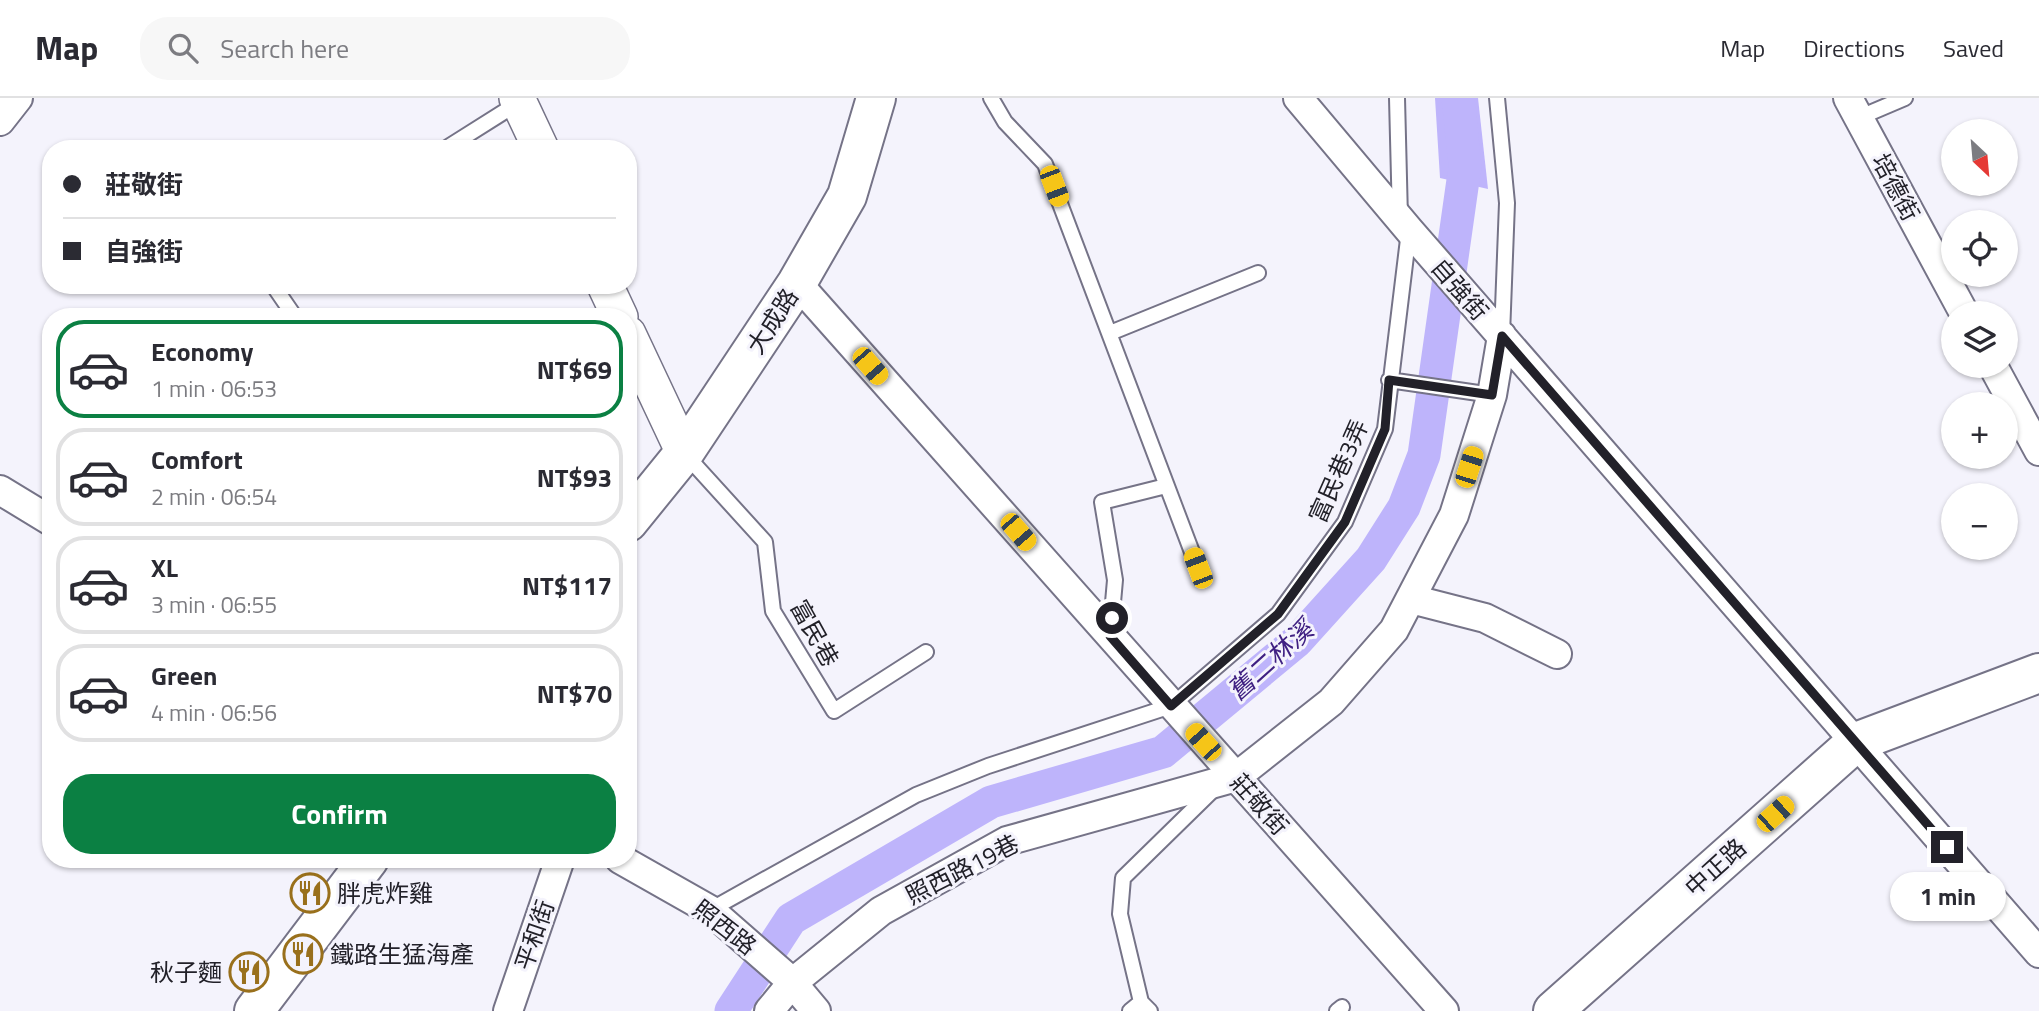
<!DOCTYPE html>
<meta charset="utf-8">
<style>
body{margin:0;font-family:"Titillium Web","Noto Sans TC",sans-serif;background:#f7f7f7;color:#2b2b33;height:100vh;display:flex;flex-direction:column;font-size:26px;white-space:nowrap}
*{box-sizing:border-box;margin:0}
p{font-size:23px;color:#7c7c81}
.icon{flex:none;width:38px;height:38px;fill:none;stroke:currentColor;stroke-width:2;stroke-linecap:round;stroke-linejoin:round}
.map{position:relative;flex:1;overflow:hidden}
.side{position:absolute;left:42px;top:210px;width:595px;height:560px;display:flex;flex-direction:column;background:#fff;border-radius:28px;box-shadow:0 2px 5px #0004}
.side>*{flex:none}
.top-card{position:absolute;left:42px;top:42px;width:595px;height:154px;border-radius:28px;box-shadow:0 2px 5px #0004;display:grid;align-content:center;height:154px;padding:0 21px;background:#fff}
.needle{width:46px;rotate:154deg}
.controls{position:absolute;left:1941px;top:21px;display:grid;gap:14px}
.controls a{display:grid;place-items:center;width:77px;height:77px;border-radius:50%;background:#fff;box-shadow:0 2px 5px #0004;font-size:35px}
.end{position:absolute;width:32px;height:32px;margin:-16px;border:9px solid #222129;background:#fff;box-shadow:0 0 0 4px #fff}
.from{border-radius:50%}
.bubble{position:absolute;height:49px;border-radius:24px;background:#fff;box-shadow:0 2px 5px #0004;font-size:23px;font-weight:700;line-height:49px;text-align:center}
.car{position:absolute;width:21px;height:42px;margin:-21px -10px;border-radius:9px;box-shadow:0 0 5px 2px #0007;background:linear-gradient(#f5c518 24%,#345 0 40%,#f5c518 0 76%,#345 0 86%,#f5c518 0)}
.top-card b{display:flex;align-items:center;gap:24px;height:66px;font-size:26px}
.top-card b+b{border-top:2px solid #e1e1e2}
.top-card i{width:18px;height:18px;background:#2b2b33}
ul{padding:12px 0 0;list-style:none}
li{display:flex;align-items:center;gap:21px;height:98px;margin:0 14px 10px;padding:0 7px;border:4px solid #e1e1e2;border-radius:28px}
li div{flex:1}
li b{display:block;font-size:26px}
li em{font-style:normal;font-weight:700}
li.active{border-color:#0b8043}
li>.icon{width:63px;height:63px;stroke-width:1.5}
.cta{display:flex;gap:14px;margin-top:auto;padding:14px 21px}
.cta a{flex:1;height:80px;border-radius:28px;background:#0b8043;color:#fff;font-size:28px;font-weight:700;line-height:80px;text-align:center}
header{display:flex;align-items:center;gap:42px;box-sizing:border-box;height:98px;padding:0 35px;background:#fff;border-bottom:2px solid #e1e1e2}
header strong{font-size:33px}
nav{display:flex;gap:38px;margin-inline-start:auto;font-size:24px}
.search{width:490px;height:63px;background:#f7f7f7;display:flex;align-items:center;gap:18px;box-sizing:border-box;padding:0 24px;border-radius:28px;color:#7c7c81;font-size:26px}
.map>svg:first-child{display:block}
</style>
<header>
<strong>Map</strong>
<div class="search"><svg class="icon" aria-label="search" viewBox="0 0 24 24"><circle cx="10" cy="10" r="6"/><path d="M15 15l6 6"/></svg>Search here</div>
<nav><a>Map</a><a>Directions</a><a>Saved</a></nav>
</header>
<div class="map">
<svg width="2039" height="913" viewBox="0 0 2039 913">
<rect width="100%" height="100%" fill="#f4f3fc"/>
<!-- water -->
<path fill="#beb4fb" d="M 1435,0 L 1478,0 L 1488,91 L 1440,80 Z"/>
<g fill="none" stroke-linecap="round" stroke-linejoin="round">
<!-- canal -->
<path stroke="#beb4fb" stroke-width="33" d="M 731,913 L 791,821 L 991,704 L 1163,654 L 1297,543 L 1371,461 L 1404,409 L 1424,357 L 1465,68 L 1458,0"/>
<!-- service casing -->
<g stroke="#757387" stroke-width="18">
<path id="service" d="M 991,0 L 1005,24 L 1045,66 L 1198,470
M 1397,0 L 1400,120
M 1497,0 L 1507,105 L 1502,237
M 1858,20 L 1905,0
M 445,51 L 518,5
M 273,187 L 295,219
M 1110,235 L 1258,175
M 1389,282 L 1492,297
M 685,356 L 765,444 L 773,513 L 834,613 L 926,554
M 1110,538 L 1115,482 L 1102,404 L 1166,388
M 710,812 L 916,697 L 988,668 L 1171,608 L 1278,516 L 1345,424 L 1385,331 L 1409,133
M 1141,904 L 1120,816 L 1123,780 L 1214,691
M 1130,913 L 1141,904 L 1150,913
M 1337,913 L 1342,909"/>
</g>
<!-- minor casing -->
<g stroke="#757387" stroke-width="32">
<path id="minor" d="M 1298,0 L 1409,132 L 2039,855
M 1848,0 L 1964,215
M 0,23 L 18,0
M 797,185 L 1444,913
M 1993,268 L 2039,353
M 0,392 L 51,423
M 1411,501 L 1485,520 L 1557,556
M 620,761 L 710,812 L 790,882 L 816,913
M 508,913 L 560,761
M 769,913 L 792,885 L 881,813 L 1007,743 L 1236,679 L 1331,604 L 1394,532 L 1454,417 L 1492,297 L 1502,238"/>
</g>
<!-- tertiary casing -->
<g stroke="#757387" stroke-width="38">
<path id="tertiary" d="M 517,0 L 541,51
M 605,187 L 620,219
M 628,236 L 684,355"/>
</g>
<!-- secondary casing -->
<g stroke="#757387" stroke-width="42">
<path id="secondary" d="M 628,424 L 684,355 L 797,185 L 847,98 L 876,0
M 254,913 L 369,761
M 1553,913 L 1856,644 L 2039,575"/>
</g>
<!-- service -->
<use href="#service" stroke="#fff" stroke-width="14"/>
<!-- minor -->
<use href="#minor" stroke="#fff" stroke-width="28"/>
<!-- tertiary -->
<use href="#tertiary" stroke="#fff" stroke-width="35"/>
<!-- secondary -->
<use href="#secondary" stroke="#fff" stroke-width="38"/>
</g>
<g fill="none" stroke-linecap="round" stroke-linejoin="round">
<!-- route -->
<path stroke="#222129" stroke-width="9" d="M 1112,520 L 1110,538 L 1171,608 L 1278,516 L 1345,424 L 1385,331 L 1389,282 L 1492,297 L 1502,238 L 1947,749"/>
</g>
<!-- icons -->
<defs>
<g id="restaurant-ring" transform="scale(2.0125)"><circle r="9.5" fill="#f4f3fc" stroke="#99701c" stroke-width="1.5"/><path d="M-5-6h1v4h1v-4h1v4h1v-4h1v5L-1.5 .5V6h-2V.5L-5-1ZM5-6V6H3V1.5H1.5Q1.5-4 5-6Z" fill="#99701c"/></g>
</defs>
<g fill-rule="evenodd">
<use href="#restaurant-ring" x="310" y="795"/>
<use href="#restaurant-ring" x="303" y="856"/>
<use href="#restaurant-ring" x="249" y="874"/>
</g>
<g text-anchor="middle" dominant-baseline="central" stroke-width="6" stroke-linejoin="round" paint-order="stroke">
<!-- street labels -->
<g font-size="24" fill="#222129" stroke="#f4f3fc">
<text transform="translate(1896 89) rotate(62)">培德街</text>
<text transform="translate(1460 191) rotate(49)">自強街</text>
<text transform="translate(772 223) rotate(-57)">大成路</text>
<text transform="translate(1338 373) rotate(-66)">富民巷3弄</text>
<text transform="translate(815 535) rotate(61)">富民巷</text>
<text transform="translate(1260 706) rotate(48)">莊敬街</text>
<text transform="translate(1715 769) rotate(-42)">中正路</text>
<text transform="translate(962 771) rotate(-27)">照西路19巷</text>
<text transform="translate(725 829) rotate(38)">照西路</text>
<text transform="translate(534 837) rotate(-71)">平和街</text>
</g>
<!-- poi labels -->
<g font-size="24" fill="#222129" stroke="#f4f3fc" text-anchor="start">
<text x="337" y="795">胖虎炸雞</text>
<text x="330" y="856">鐵路生猛海產</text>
<text x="222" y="874" text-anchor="end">秋子麵</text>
</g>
<!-- water labels -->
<g font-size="26" font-style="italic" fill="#3f2082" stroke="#f4f3fc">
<text transform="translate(1270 562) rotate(-42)">舊二林溪</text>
</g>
</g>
</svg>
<div class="controls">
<a><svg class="needle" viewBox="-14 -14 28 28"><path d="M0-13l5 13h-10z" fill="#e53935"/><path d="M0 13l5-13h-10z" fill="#7c7c81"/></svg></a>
<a><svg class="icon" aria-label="locate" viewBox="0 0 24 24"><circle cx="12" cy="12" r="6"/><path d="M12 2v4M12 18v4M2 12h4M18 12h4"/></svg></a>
<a><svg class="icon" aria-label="layers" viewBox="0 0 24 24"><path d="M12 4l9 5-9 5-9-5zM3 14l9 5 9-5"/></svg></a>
<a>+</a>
<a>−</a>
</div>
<i class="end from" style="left:1112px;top:520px"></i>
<i class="end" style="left:1947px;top:749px"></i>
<div class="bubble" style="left:1890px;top:774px;width:116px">1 min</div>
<i class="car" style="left:1054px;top:88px;rotate:159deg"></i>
<i class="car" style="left:870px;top:268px;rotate:139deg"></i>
<i class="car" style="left:1469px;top:369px;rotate:18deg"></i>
<i class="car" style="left:1018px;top:434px;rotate:139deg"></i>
<i class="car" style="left:1198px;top:470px;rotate:339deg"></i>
<i class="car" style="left:1203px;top:644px;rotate:318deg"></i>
<i class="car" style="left:1775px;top:716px;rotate:48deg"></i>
<div class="top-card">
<b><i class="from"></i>莊敬街</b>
<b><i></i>自強街</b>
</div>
<section class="side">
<ul>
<li class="active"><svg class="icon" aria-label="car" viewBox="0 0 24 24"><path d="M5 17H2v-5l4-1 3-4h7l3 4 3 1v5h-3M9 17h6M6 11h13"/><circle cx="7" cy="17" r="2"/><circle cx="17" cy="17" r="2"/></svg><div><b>Economy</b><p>1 min · 06:53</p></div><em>NT$69</em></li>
<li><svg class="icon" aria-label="car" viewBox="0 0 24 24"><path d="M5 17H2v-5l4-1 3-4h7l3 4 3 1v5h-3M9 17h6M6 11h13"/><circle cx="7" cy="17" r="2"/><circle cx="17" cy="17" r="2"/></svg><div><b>Comfort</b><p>2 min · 06:54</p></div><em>NT$93</em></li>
<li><svg class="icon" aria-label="car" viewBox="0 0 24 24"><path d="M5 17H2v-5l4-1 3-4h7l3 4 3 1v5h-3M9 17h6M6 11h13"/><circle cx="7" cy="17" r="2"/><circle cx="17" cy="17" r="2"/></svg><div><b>XL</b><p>3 min · 06:55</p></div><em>NT$117</em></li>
<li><svg class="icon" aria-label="car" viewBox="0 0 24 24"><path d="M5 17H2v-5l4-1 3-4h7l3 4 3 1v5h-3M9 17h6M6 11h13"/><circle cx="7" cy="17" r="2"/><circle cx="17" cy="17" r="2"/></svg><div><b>Green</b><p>4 min · 06:56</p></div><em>NT$70</em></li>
</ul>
<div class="cta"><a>Confirm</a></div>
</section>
</div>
